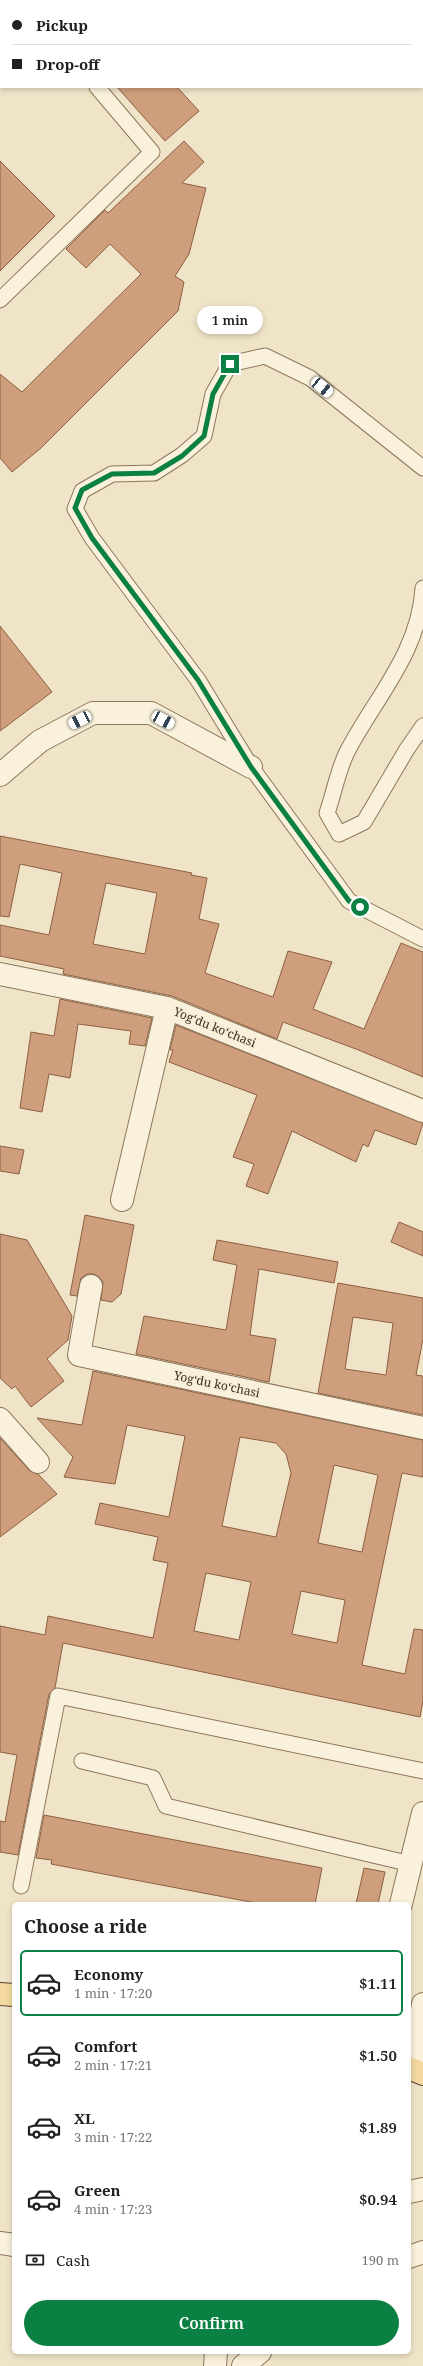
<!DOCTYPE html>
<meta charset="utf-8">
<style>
body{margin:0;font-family:"Noto Serif",serif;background:#f6f6f6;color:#202124;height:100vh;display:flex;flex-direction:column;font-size:15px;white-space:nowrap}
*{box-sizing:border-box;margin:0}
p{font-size:13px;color:#757577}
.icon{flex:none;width:22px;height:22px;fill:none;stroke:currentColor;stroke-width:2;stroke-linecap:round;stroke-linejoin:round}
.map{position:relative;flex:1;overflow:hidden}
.side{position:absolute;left:12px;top:1902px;width:399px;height:452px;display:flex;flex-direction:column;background:#fff;border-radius:6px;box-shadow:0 2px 6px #0003}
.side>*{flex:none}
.hud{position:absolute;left:0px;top:0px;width:423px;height:88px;box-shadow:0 2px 6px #0003;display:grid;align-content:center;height:88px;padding:0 12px;background:#fff}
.end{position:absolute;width:18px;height:18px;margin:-9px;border:5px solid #0b8043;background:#fff;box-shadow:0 0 0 2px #fff}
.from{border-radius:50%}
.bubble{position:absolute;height:28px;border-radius:14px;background:#fff;box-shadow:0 2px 6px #0003;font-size:13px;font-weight:600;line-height:28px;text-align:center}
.car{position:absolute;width:12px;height:24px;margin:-12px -6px;border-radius:5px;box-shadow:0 0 3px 1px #0007;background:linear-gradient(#fff 24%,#345 0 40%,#fff 0 76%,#345 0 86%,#fff 0)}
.hud b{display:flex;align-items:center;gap:14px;height:38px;font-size:15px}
.hud b+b{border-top:1px solid #e0e0e0}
.hud i{width:10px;height:10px;background:#202124}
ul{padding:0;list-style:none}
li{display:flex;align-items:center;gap:12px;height:66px;margin:0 8px 6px;padding:0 4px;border:2px solid transparent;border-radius:6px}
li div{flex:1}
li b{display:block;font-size:15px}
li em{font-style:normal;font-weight:600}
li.active{border-color:#0b8043}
li>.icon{width:36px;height:36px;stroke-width:1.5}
h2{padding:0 12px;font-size:18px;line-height:48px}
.pay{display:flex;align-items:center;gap:10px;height:44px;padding:0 12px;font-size:15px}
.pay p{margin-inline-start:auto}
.action{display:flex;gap:8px;margin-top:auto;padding:8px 12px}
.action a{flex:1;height:46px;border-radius:24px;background:#0b8043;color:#fff;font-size:16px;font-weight:600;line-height:46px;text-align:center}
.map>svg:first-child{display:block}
</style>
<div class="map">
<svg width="423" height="2366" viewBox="0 0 423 2366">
<rect width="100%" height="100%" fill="#f0e4c8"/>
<!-- building -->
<path fill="#cf9f7d" stroke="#8d5f41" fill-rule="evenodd" d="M 117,87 L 177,87 L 199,111 L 165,141 Z
M 184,141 L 204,162 L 182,183 L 206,188 L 189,254 L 175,276 L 184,282 L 178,311 L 41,448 L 12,472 L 0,458 L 0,374 L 22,392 L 141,274 L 110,244 L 86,268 L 66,249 L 105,210 L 108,213 Z
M 0,161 L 55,216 L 0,271 Z
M 0,626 L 52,692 L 0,731 Z
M 0,836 L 192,873 L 191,875 L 207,878 L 199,919 L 219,924 L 205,973 L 273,997 L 288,951 L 332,962 L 313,1009 L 364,1029 L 401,943 L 423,952 L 423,1077 L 356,1049 L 283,1022 L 277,1039 L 172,996 L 63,974 L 64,969 L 0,956 L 0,925 L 49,935 L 62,873 L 20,864 L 9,917 L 0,916 ZM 106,883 L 157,893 L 145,954 L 93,944 Z
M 60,999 L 152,1018 L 145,1046 L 129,1044 L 131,1031 L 78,1024 L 70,1078 L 49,1074 L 42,1112 L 20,1108 L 31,1032 L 54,1036 Z
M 176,1025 L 423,1123 L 416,1145 L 375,1130 L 368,1147 L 363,1144 L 356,1162 L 292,1131 L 268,1194 L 246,1186 L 254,1164 L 233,1157 L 257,1095 L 169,1062 L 173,1050 L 170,1050 Z
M 0,1146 L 24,1150 L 19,1174 L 0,1171 Z
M 85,1215 L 134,1225 L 121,1294 L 112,1302 L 101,1300 L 103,1282 L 99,1277 L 94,1274 L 87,1274 L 81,1278 L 77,1296 L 70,1295 Z
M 399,1222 L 423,1232 L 423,1256 L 391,1242 Z
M 0,1234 L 27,1240 L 72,1316 L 68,1340 L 47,1359 L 64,1381 L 31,1407 L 15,1386 L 12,1389 L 0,1378 Z
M 217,1240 L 338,1262 L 334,1283 L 259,1269 L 250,1335 L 276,1339 L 269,1382 L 136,1354 L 144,1316 L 226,1330 L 237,1265 L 213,1260 Z
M 338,1283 L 423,1298 L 423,1339 L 416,1375 L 423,1376 L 423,1415 L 318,1393 ZM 353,1317 L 393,1323 L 386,1375 L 345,1369 Z
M 93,1371 L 423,1440 L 423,1477 L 402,1473 L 362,1665 L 405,1674 L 414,1629 L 423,1630 L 423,1701 L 420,1717 L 63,1643 L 55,1688 L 49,1694 L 18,1855 L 0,1852 L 0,1821 L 5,1822 L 17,1755 L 0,1752 L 0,1626 L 45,1635 L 48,1616 L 153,1638 L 168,1563 L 153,1560 L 158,1537 L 95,1524 L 100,1503 L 169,1517 L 185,1436 L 127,1425 L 115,1484 L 64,1477 L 73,1457 L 37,1418 L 82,1425 ZM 240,1437 L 276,1443 L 286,1454 L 291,1473 L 276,1537 L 222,1526 ZM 334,1465 L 378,1475 L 362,1552 L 318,1543 ZM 206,1573 L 251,1582 L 239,1640 L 194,1631 ZM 301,1591 L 345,1600 L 337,1643 L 292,1634 Z
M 0,1438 L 29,1470 L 38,1474 L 57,1494 L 0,1537 Z
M 44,1815 L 322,1868 L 315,1904 L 261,1904 L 51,1864 L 52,1860 L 36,1858 Z
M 364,1868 L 385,1872 L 378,1904 L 356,1904 Z"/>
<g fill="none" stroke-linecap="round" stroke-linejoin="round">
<!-- service casing -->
<g stroke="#8d765c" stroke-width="17">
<path id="service" d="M 23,0 L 24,1
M 0,300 L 152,152 L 97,87
M 423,468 L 310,378 L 265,356 L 230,364 L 213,394 L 204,436 L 182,455 L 154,473 L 112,474 L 82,491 L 75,509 L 92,538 L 198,680 L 251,767 L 349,901 L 423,939
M 423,588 C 419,653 375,698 347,752 C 338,770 334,793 327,813 L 339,834 L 364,822 L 407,749 L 423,726
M 82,1761 L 153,1778 L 166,1806 L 411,1864
M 21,1886 L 58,1696 L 423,1771"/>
</g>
<!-- minor casing -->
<g stroke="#8d765c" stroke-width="24">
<path id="minor" d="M 0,775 L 40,741 L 93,713 L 151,713 L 251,767
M 0,974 L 167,1008
M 122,1200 L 167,1008 L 423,1111
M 91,1286 L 79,1355 L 423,1428
M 0,1419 L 38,1462
M 401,1904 L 423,1813
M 412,2070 L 423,2004
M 409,2192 L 423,2189
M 0,2243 L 14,2245
M 409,2257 L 423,2252
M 215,2366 L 216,2352
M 243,2366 L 260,2352"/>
</g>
<!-- primary casing -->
<g stroke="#5b4430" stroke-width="24">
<path id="primary" d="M 0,1994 L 14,1995
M 409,2068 L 423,2074"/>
</g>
<!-- service -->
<use href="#service" stroke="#faf1dc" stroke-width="15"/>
<!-- minor -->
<use href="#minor" stroke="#faf1dc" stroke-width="22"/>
<!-- primary -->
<use href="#primary" stroke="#f3d9a0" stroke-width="22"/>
</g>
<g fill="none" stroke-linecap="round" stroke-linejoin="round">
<!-- route -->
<path stroke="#0b8043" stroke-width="5" d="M 230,364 L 213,394 L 204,436 L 182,456 L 154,473 L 112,474 L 82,490 L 75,508 L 92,538 L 198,680 L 251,767 L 349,901 L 360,907"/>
</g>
<g text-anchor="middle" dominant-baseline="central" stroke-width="3" stroke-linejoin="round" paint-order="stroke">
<!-- street labels -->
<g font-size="12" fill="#3d2e20" stroke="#f7eed8">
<text transform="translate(215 1027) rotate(22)">Yogʻdu koʻchasi</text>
<text transform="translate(217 1384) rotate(12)">Yogʻdu koʻchasi</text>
</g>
</g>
</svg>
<i class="end from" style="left:360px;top:907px"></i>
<i class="end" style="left:230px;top:364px"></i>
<div class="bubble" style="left:197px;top:306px;width:66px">1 min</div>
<i class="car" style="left:322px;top:387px;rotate:129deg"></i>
<i class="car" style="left:80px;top:720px;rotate:243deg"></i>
<i class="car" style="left:163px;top:720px;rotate:118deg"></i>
<div class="hud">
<b><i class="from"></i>Pickup</b>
<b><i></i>Drop-off</b>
</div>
<section class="side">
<h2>Choose a ride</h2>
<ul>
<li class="active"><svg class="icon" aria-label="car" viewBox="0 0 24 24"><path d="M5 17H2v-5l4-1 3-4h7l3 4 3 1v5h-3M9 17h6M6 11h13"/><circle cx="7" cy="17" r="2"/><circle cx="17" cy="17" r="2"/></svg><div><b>Economy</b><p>1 min · 17:20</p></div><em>$1.11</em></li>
<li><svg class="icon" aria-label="car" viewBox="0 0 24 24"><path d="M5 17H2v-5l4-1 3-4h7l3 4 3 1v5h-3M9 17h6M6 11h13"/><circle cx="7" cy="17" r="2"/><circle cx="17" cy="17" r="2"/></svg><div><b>Comfort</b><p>2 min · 17:21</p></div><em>$1.50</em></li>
<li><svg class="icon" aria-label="car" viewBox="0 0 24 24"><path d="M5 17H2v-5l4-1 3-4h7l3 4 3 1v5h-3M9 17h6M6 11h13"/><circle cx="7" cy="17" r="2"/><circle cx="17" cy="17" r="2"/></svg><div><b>XL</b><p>3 min · 17:22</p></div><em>$1.89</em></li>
<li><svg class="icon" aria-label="car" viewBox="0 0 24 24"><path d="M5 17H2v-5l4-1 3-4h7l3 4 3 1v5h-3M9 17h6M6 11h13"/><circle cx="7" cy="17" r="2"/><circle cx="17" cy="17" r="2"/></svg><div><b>Green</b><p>4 min · 17:23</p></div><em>$0.94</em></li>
</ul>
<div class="pay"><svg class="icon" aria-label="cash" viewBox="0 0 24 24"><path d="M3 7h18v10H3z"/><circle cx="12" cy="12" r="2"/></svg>Cash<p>190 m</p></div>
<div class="action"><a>Confirm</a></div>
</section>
</div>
